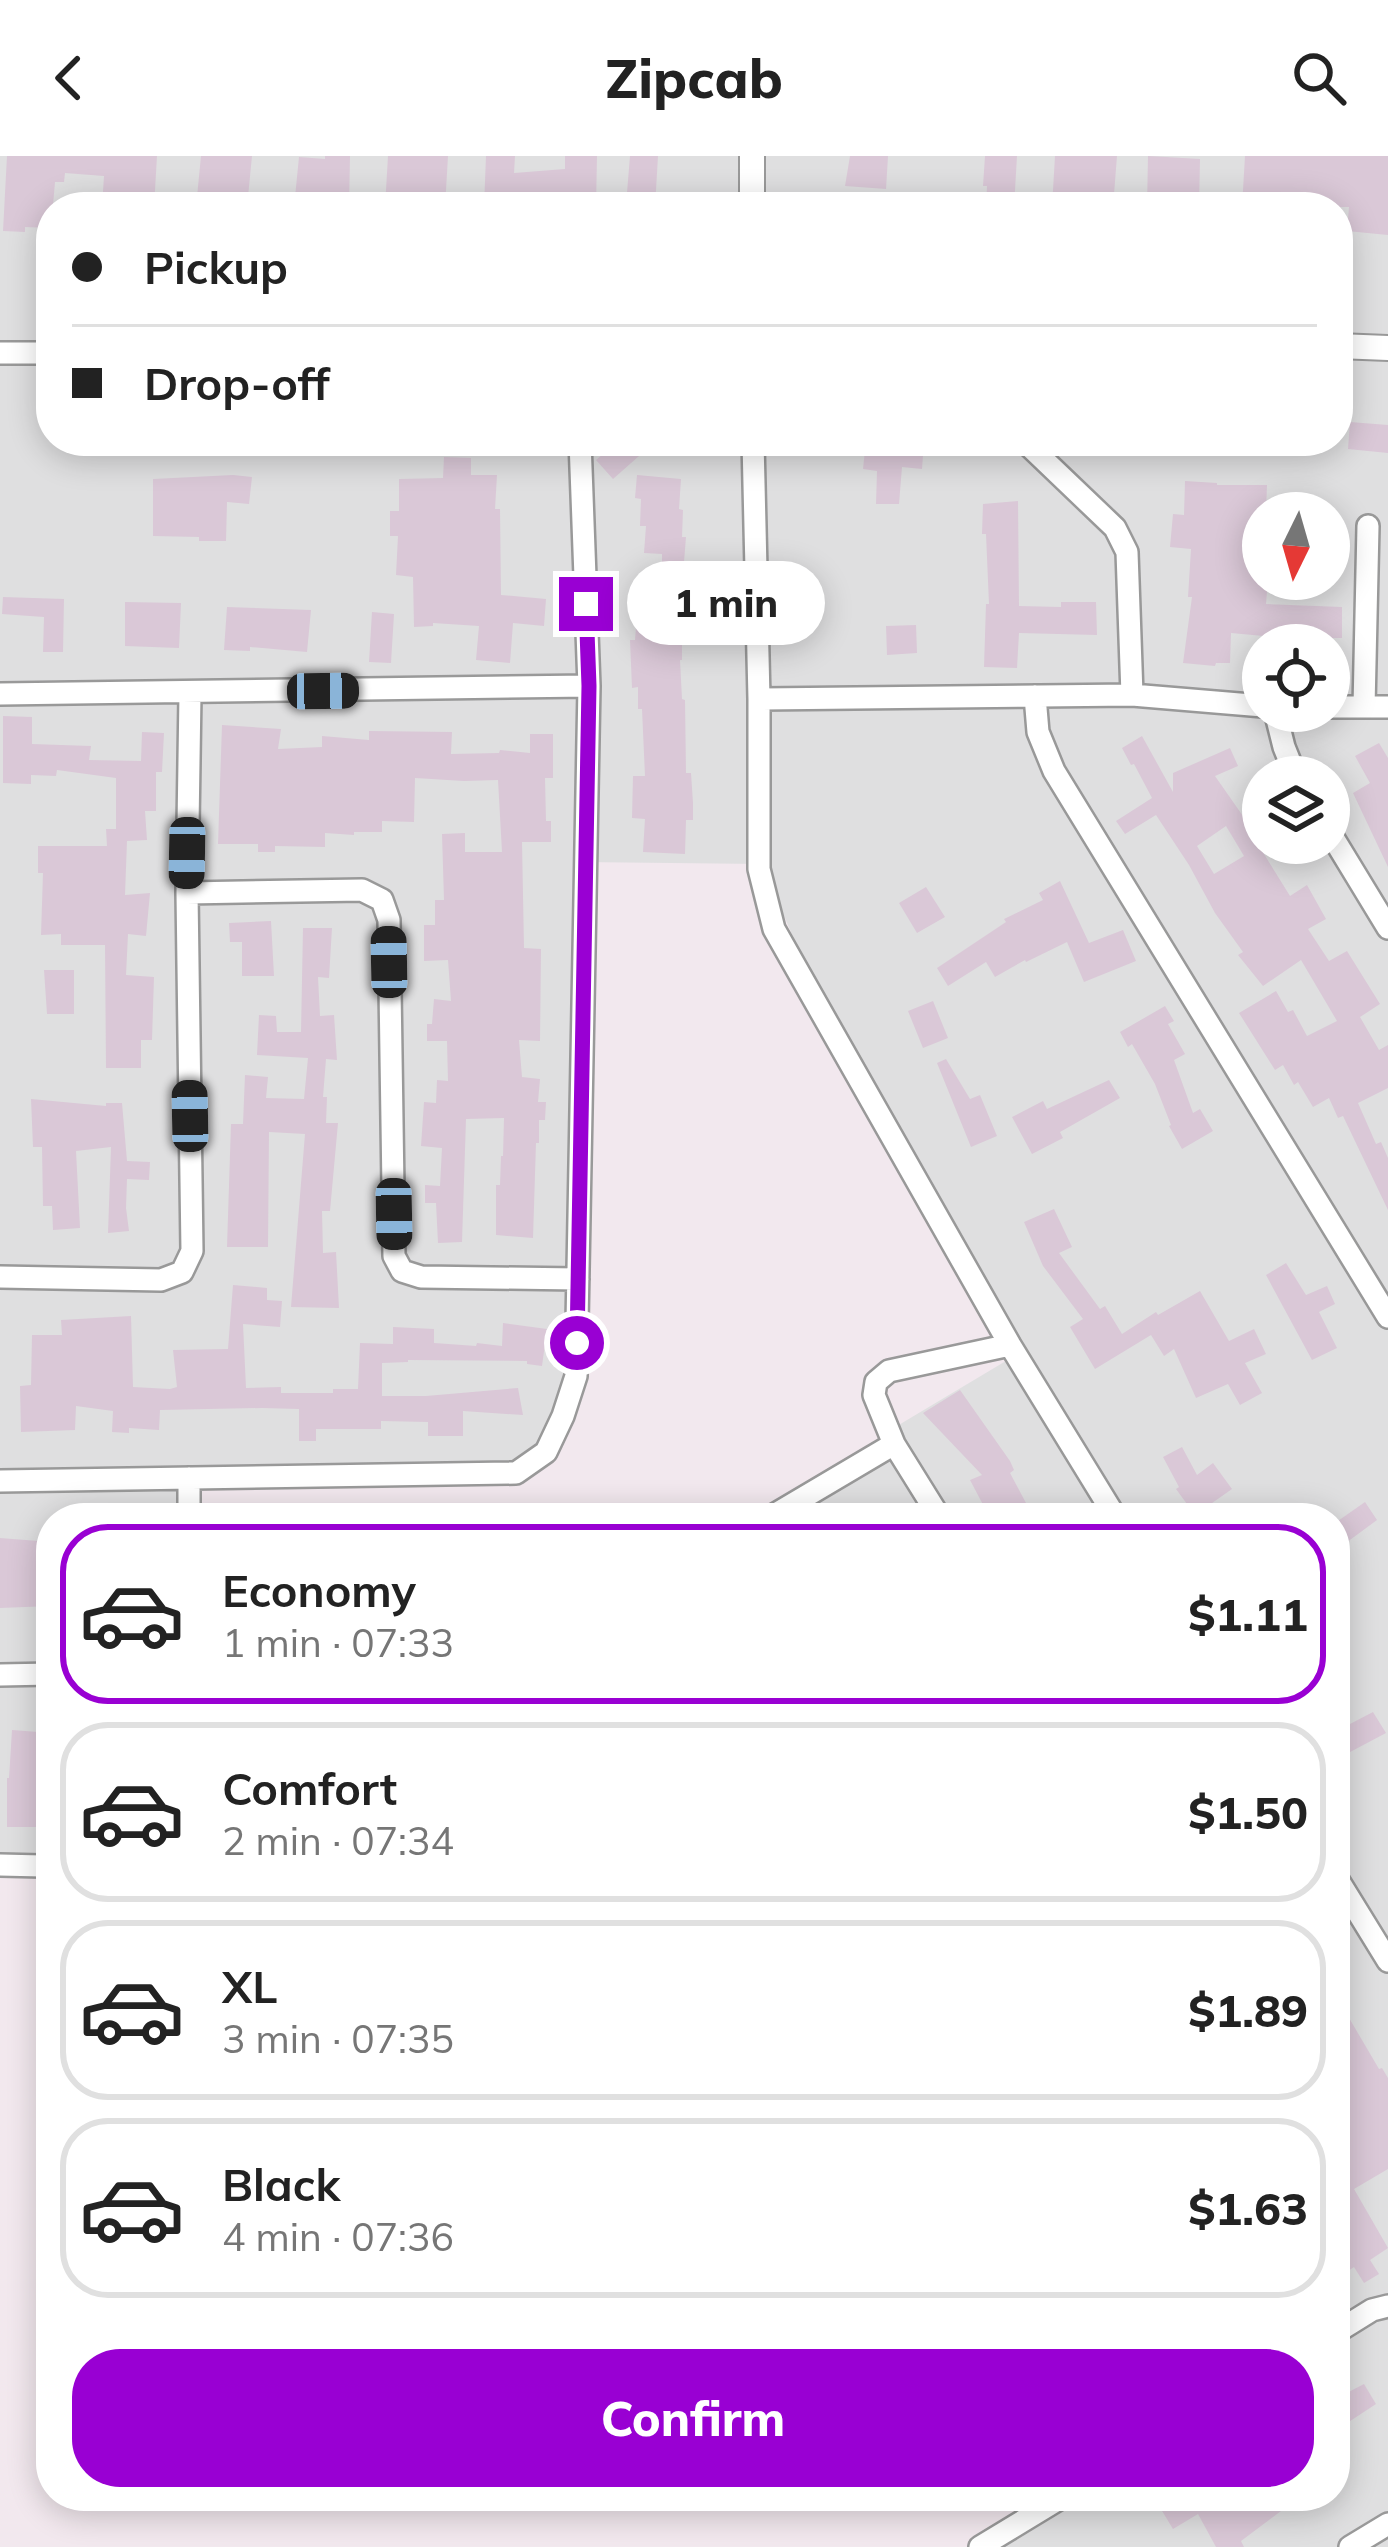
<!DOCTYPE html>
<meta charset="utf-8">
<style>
body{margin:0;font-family:Mulish,sans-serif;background:#f6f6f6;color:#222;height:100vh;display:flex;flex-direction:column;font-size:45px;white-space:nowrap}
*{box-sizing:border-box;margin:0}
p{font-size:39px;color:#767676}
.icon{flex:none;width:66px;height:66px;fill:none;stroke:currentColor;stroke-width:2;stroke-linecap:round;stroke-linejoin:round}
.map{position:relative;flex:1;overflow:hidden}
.sheet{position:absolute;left:36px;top:1347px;width:1314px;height:1008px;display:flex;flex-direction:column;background:#fff;border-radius:48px;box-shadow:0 6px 30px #0003}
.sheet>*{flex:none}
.top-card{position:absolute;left:36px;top:36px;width:1317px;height:264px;border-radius:48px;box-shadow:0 6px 30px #0003;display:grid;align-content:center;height:264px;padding:0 36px;background:#fff}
.needle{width:78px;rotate:185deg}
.buttons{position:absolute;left:1242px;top:336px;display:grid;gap:24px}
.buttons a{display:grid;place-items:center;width:108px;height:108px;border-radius:50%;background:#fff;box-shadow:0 6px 30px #0003;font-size:60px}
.end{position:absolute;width:54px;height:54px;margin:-27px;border:15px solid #9900d3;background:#fff;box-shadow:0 0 0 6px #fff}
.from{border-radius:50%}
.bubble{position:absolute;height:84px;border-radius:42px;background:#fff;box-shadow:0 6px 30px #0003;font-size:39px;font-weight:800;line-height:84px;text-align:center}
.car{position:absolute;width:36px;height:72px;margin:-36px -18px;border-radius:15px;box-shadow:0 0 9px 3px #0007;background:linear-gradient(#222 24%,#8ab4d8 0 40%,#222 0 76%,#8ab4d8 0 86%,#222 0)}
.top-card b{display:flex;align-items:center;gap:42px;height:114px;font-size:45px}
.top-card b+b{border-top:3px solid #e0e0e0}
.top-card i{width:30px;height:30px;background:#222}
ul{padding:21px 0 0;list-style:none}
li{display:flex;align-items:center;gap:36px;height:180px;margin:0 24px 18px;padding:0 12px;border:6px solid #e0e0e0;border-radius:48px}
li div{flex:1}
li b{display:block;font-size:45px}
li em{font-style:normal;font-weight:800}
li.active{border-color:#9900d3}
li>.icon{width:108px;height:108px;stroke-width:1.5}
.action{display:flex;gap:24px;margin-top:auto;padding:24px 36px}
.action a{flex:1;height:138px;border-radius:48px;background:#9900d3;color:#fff;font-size:48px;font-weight:800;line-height:138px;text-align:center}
header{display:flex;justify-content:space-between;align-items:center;height:156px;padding:0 36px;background:#fff;font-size:54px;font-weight:800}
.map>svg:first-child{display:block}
</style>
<header><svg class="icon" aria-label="back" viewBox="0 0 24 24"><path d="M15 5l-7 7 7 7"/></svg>Zipcab<svg class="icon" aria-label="search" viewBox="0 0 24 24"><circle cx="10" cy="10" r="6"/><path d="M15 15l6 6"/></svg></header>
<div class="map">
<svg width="1388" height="2391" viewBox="0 0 1388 2391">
<rect width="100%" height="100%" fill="#f2e8ee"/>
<!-- residential -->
<path fill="#dfdfe0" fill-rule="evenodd" d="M 0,0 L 1388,0 L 1388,2391 L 995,2391 L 1079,2340 L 1335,2340 L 1335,1362 L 777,1362 L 898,1289 L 892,1273 L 1021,1196 L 810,821 L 762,708 L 580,706 L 571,1217 L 540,1293 L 514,1313 L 185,1316 L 184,1362 L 51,1362 L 51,1706 L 0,1701 ZM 51,51 L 1338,51 L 1338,285 L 51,285 ZM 1263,357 L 1329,357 L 1329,423 L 1263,423 ZM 1263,489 L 1329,489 L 1329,555 L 1263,555 ZM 1263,621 L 1329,621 L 1329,687 L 1263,687 Z"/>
<!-- building -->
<path fill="#dac8d7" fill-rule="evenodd" d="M 7,0 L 157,0 L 154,51 L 102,51 L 104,20 L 65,17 L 64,26 L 55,26 L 51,72 L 25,71 L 25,76 L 3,75 Z
M 201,0 L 252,0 L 247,51 L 196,51 Z
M 325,0 L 350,0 L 349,51 L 294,51 L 299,1 L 325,3 Z
M 388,0 L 448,0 L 445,51 L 385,51 Z
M 486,0 L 515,0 L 514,17 L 565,13 L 565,0 L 597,0 L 596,51 L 564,51 L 565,39 L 517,42 L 516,51 L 484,51 Z
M 630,0 L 658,0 L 655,51 L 626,49 Z
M 850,0 L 888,0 L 886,33 L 845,30 Z
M 985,0 L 1017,0 L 1014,51 L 986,51 L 987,30 L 983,30 Z
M 1055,0 L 1117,0 L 1113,51 L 1052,51 Z
M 1148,0 L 1200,3 L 1199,51 L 1147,51 Z
M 1245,0 L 1388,0 L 1388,79 L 1347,75 L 1349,51 L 1242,51 Z
M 1350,266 L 1388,269 L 1388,297 L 1348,293 Z
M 618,285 L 656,285 L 613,323 L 596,304 Z
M 866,285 L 924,285 L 922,313 L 902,311 L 899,348 L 876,348 L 877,315 L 863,313 Z
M 444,301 L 471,302 L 471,319 L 497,319 L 495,353 L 500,353 L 501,439 L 546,443 L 544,470 L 513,467 L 510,507 L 476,504 L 479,470 L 433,467 L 433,470 L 414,471 L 413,421 L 396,419 L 398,380 L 390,380 L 390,355 L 399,355 L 399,323 L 443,322 Z
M 233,319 L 252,321 L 249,348 L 227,346 L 226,385 L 199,385 L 199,381 L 153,380 L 153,323 Z
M 637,319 L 681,323 L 679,353 L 683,354 L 682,381 L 686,381 L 684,406 L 686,406 L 684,461 L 688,461 L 687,479 L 682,479 L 682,504 L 680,504 L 682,543 L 685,544 L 686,617 L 691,617 L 693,647 L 693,664 L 686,664 L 685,698 L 643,696 L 645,663 L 632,662 L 633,620 L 645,620 L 642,553 L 638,553 L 638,531 L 632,532 L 630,484 L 635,484 L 637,458 L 645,458 L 645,431 L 662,432 L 662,398 L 644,397 L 646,370 L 640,370 L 641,343 L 635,342 Z
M 1185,325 L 1217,327 L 1217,329 L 1267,329 L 1266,357 L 1263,357 L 1263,423 L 1268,423 L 1266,448 L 1342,451 L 1342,482 L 1306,482 L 1305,489 L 1276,489 L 1276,481 L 1231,477 L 1230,507 L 1216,507 L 1215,510 L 1183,507 L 1192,441 L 1188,441 L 1191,393 L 1170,391 L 1173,358 L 1184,359 Z
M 1018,345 L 1019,450 L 1061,451 L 1061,446 L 1096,446 L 1097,479 L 1019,477 L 1017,512 L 984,511 L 986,448 L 989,448 L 986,378 L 982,378 L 983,348 Z
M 3,441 L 64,443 L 63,496 L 43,496 L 44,461 L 2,458 Z
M 125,446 L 181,447 L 179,492 L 125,490 Z
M 227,451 L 311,454 L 307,496 L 250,491 L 250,495 L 224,494 Z
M 372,456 L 394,458 L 391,507 L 369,506 Z
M 916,469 L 917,497 L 887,499 L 886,470 Z
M 3,560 L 32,561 L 32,588 L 91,590 L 89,604 L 141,605 L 142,576 L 164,577 L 162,616 L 156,616 L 156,655 L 145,655 L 147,684 L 127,685 L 125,739 L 150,737 L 146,780 L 128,778 L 126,819 L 154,821 L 152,884 L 141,884 L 141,912 L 106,912 L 105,789 L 61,789 L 61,778 L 41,779 L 43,717 L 38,717 L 38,690 L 107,690 L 106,673 L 116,673 L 116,622 L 57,614 L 56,620 L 31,619 L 31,628 L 3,627 Z
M 222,569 L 281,573 L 278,593 L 322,591 L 322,580 L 369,584 L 369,575 L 452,576 L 451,598 L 499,597 L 500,594 L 530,597 L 530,578 L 553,578 L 553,622 L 545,622 L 546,665 L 551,665 L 551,686 L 522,686 L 524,792 L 541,793 L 540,885 L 519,884 L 522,921 L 540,923 L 538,946 L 546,946 L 545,964 L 539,964 L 539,987 L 536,987 L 533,1082 L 496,1079 L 496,1029 L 500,1029 L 501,1000 L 503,1000 L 504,962 L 466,963 L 462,1086 L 438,1087 L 436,1047 L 425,1047 L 425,1029 L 440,1030 L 442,992 L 421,990 L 424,946 L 436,947 L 437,924 L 448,925 L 447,885 L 427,885 L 427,868 L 432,868 L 434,843 L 451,845 L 448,804 L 424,805 L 424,769 L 435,769 L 435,744 L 444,744 L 442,678 L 465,677 L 465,696 L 502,696 L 498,624 L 464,625 L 415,622 L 414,666 L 382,665 L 382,676 L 354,676 L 354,679 L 325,677 L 325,691 L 275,690 L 275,696 L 258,696 L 258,688 L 218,688 Z
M 1142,580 L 1173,636 L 1173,617 L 1230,592 L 1238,610 L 1215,620 L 1259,683 L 1256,685 L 1290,740 L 1307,729 L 1326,763 L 1308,773 L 1329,805 L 1347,795 L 1380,848 L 1360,861 L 1379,894 L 1388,889 L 1388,932 L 1358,947 L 1376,988 L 1381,986 L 1388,1002 L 1388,1054 L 1343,960 L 1338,962 L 1329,942 L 1313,951 L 1298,926 L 1294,929 L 1283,909 L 1275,914 L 1239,857 L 1276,835 L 1288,856 L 1293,854 L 1307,880 L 1337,865 L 1301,804 L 1263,830 L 1238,799 L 1243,796 L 1215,757 L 1189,709 L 1156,659 L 1125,678 L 1116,665 L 1152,642 L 1134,608 L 1131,609 L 1122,592 ZM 1226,670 L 1244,700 L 1214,718 L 1197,690 Z
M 1379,587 L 1388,602 L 1388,711 L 1353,637 L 1370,627 L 1355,600 Z
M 1060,725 L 1089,787 L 1123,774 L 1136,805 L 1084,826 L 1067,786 L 1026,806 L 1025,804 L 995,821 L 986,806 L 948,830 L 937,812 L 1006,766 L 1004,763 L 1043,744 L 1039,737 Z
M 926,731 L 945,761 L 917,777 L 899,747 Z
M 271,765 L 274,820 L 242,820 L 242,786 L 230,786 L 229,767 Z
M 303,772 L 332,772 L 329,822 L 318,821 L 320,860 L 334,859 L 337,904 L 326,903 L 323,941 L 327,941 L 326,967 L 338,967 L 330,1055 L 322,1055 L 323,1097 L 336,1096 L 339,1152 L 291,1151 L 305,978 L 269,976 L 268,1091 L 227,1091 L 231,968 L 243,968 L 245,919 L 268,921 L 266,942 L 304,943 L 308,902 L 257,899 L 259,859 L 276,860 L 277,876 L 301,876 Z
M 44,814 L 74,814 L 74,858 L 47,858 Z
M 933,845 L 948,882 L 923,892 L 908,855 Z
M 1165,850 L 1174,865 L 1168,868 L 1185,898 L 1174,904 L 1193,957 L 1200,953 L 1213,975 L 1182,993 L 1169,970 L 1171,969 L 1155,928 L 1132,888 L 1128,891 L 1120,876 Z
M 946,903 L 970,943 L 980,939 L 997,980 L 971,991 L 937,907 Z
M 1109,924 L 1120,942 L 1060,976 L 1063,982 L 1032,998 L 1012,961 L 1043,945 L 1047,953 Z
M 31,943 L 106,950 L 106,947 L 122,947 L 127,1005 L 150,1006 L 149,1024 L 127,1023 L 126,1052 L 129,1075 L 108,1077 L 111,991 L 76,995 L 80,1072 L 53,1074 L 52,1050 L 43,1050 L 42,991 L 33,991 Z
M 1054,1053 L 1072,1091 L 1059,1097 L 1100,1153 L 1105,1150 L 1122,1178 L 1156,1156 L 1158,1159 L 1200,1135 L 1229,1185 L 1254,1173 L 1266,1198 L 1245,1207 L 1262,1237 L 1240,1249 L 1228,1228 L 1196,1242 L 1174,1193 L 1164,1200 L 1151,1179 L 1095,1213 L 1070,1171 L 1083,1163 L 1043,1110 L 1024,1066 Z
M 1286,1107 L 1306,1139 L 1327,1130 L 1335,1148 L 1319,1156 L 1337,1192 L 1312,1204 L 1266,1119 Z
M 233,1129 L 267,1132 L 267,1144 L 282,1145 L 280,1171 L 243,1168 L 246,1232 L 281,1231 L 281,1237 L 333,1237 L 333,1233 L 358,1233 L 360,1187 L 393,1188 L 393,1171 L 434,1173 L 434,1187 L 476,1190 L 477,1187 L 502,1190 L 503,1167 L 547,1173 L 542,1210 L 527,1208 L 527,1205 L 408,1204 L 408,1206 L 382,1207 L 382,1240 L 426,1240 L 518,1232 L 523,1259 L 463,1255 L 463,1280 L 428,1280 L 428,1266 L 381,1265 L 381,1273 L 316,1273 L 316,1285 L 299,1285 L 299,1253 L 262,1252 L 160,1254 L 159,1274 L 129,1272 L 129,1277 L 112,1276 L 113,1255 L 76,1250 L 75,1274 L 21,1276 L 20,1230 L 31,1229 L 32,1179 L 62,1179 L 61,1164 L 131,1160 L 133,1231 L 170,1233 L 177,1231 L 173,1194 L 228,1193 Z
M 960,1234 L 1010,1305 L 1014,1314 L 1010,1317 L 1034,1362 L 1009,1362 L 1005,1351 L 989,1360 L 970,1324 L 982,1319 L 923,1257 Z
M 1182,1291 L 1197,1319 L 1213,1307 L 1232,1333 L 1195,1359 L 1176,1333 L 1179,1331 L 1163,1301 Z
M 1365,1346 L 1377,1364 L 1335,1395 L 1335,1367 Z
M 0,1382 L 51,1386 L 51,1450 L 0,1452 Z
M 1335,1542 L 1350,1568 L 1373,1556 L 1386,1577 L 1335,1604 Z
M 12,1574 L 51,1577 L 51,1592 L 41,1592 L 46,1671 L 7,1671 L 7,1622 L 9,1622 Z
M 1335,1838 L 1379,1913 L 1382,1912 L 1388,1922 L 1388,2013 L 1354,2033 L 1388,2092 L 1370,2104 L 1379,2118 L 1364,2127 L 1354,2111 L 1345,2117 L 1335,2099 Z
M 1364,2228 L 1376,2248 L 1335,2275 L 1335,2243 Z
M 1153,2340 L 1301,2340 L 1241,2385 L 1244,2391 L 1216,2391 L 1198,2358 L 1173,2373 Z"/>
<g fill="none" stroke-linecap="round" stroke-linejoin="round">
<!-- minor casing -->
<g stroke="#999" stroke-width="26">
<path id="minor" d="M 0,197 L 51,197
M 753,285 L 759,543 L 759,713 L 774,773 L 1010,1189 L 1116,1362
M 1024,285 L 1115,372 L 1127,396 L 1132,539
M 0,538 L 589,530
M 1035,540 L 1038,576 L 1054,615 L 1388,1161
M 759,543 L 1132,539 L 1263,550
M 1329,551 L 1388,551
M 1364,551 L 1368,370
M 1275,555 L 1284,591 L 1296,621
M 1329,675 L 1388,772
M 187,737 L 362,734 L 382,744 L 389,764 L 394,1100 L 402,1115 L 421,1121 L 578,1123
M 0,1121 L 161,1124 L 182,1116 L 192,1095 L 187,737 L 190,538
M 189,1322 L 189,1362
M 0,1325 L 516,1317 L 546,1296 L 563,1260 L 576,1220 L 589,530 L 580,285
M 769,1362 L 894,1288
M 940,1362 L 894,1288 L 874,1239 L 876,1226 L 889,1215 L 1010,1189
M 0,1519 L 51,1518
M 0,1709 L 42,1710 L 51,1713
M 1335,1719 L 1388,1805
M 1335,2177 L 1372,2154 L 1388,2150
M 980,2391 L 1064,2340
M 1350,2391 L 1388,2368"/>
</g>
<!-- tertiary casing -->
<g stroke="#999" stroke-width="28">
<path id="tertiary" d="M 752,51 L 752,0
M 1338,190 L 1388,192"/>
</g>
<!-- minor -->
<use href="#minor" stroke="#fff" stroke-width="21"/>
<!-- tertiary -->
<use href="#tertiary" stroke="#fff" stroke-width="24"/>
</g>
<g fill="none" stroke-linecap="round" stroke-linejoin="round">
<!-- route -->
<path stroke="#9900d3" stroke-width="15" d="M 577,1187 L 589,530 L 586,448"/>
</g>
</svg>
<div class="buttons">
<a><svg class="needle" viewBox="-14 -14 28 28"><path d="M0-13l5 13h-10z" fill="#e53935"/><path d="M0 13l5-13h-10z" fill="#767676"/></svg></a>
<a><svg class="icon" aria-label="locate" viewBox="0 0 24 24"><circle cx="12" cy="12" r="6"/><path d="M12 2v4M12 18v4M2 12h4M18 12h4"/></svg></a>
<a><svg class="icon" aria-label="layers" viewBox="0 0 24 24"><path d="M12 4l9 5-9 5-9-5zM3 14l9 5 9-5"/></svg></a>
</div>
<i class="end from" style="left:577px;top:1187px"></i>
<i class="end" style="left:586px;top:448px"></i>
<div class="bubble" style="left:627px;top:405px;width:198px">1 min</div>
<i class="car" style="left:323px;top:535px;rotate:89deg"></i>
<i class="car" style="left:187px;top:697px;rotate:181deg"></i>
<i class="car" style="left:389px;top:806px;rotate:359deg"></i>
<i class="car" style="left:190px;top:960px;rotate:359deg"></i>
<i class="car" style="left:394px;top:1058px;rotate:179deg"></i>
<div class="top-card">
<b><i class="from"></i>Pickup</b>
<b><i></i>Drop-off</b>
</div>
<section class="sheet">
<ul>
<li class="active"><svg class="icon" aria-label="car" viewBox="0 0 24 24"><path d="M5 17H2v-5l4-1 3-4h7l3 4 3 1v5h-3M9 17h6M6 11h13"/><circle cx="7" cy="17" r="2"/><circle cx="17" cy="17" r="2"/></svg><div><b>Economy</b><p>1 min · 07:33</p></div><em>$1.11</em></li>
<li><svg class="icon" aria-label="car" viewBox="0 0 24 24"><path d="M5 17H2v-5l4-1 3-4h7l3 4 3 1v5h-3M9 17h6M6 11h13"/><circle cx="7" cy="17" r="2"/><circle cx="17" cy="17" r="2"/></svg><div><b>Comfort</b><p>2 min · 07:34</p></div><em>$1.50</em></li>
<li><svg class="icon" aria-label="car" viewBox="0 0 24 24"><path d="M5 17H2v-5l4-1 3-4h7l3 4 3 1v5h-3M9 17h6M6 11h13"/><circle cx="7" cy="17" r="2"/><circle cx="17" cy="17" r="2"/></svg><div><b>XL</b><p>3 min · 07:35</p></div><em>$1.89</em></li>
<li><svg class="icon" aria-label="car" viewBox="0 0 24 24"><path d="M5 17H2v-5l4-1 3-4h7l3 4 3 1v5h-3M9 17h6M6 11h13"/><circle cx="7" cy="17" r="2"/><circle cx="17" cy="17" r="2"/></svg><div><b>Black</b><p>4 min · 07:36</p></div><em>$1.63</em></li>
</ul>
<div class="action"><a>Confirm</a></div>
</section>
</div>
